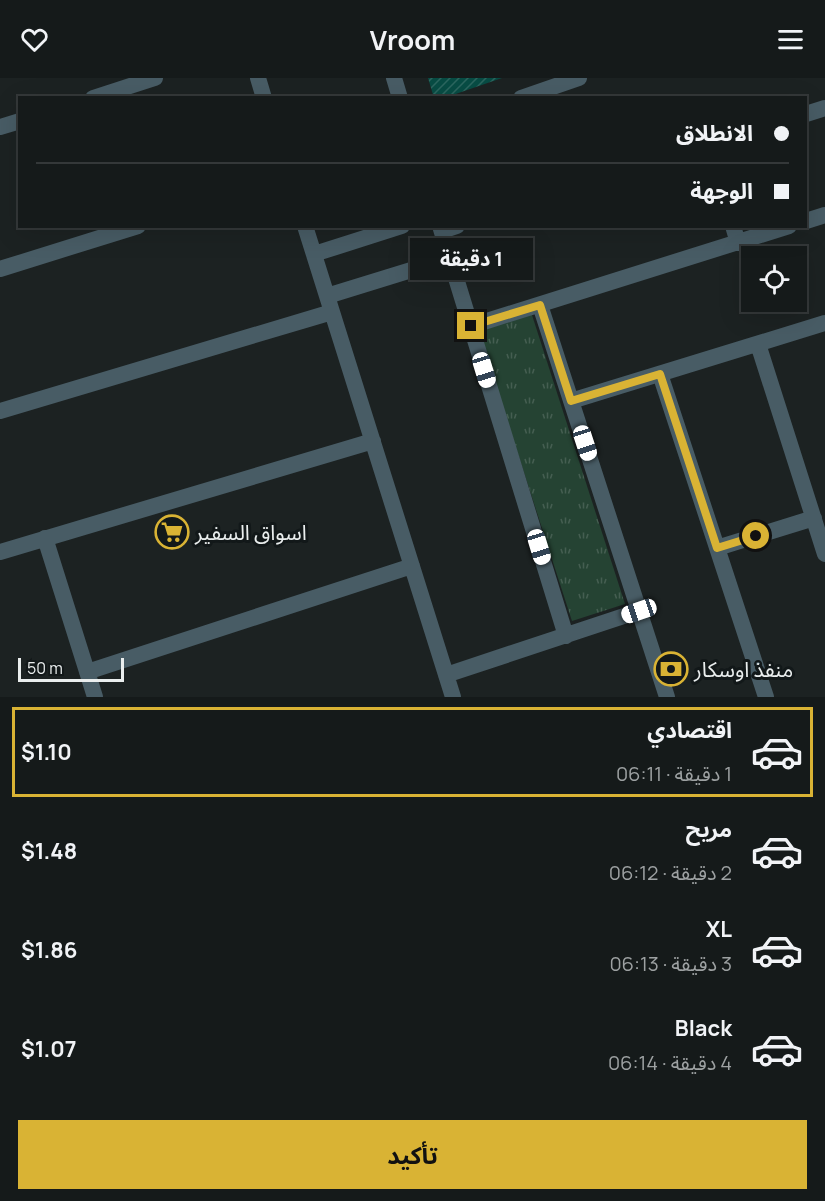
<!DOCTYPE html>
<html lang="ar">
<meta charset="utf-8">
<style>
body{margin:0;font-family:Manrope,"Noto Sans Arabic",sans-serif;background:#222727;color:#f1f3f6;direction:rtl;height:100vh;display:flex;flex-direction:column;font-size:22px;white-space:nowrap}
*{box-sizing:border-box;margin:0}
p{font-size:20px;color:#9da1a2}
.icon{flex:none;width:33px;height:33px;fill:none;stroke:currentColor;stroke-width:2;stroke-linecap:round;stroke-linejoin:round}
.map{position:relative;height:619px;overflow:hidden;direction:ltr}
.drawer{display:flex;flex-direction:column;background:#151a1a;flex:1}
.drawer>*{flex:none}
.guide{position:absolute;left:18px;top:18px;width:789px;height:132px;border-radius:0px;box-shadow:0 6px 24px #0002,0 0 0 2px #343839;direction:rtl;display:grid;align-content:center;height:132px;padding:0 18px;background:#151a1a}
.buttons{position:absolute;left:741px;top:168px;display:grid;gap:12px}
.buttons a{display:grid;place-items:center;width:66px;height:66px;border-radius:0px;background:#151a1a;box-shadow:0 6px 24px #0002,0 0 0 2px #343839;font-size:30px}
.scale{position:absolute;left:18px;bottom:15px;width:106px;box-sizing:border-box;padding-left:6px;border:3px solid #eaeeee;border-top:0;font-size:16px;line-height:21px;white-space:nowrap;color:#eaeeee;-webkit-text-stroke:4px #121819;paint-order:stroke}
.end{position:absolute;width:27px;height:27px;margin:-14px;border:8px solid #d9b334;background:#111;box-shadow:0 0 0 3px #111}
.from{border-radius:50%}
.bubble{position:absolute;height:42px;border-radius:0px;background:#151a1a;box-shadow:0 6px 24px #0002,0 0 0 2px #343839;font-size:20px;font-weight:700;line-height:42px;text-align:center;direction:rtl}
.car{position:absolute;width:18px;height:36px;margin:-18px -9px;border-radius:8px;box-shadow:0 0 4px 2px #0007;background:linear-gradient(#fff 24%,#345 0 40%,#fff 0 76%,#345 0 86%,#fff 0)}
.guide b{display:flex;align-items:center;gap:21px;height:57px;font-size:22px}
.guide b+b{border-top:2px solid #343839}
.guide i{width:15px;height:15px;background:#f1f3f6}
ul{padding:10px 0 0;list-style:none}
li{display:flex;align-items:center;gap:18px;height:90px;margin:0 12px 9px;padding:0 6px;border:3px solid transparent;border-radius:0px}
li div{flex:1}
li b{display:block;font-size:22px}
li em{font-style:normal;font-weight:700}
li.active{border-color:#d9b334}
li>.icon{width:54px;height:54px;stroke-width:1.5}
.button{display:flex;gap:12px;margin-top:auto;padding:12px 18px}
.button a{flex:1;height:69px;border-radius:0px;background:#d9b334;color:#111;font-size:24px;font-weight:700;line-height:69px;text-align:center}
header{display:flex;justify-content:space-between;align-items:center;height:78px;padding:0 18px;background:#151a1a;font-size:27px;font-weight:700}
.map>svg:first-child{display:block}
</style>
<header><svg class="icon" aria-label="menu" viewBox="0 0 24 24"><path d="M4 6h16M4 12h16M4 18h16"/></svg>Vroom<svg class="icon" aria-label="heart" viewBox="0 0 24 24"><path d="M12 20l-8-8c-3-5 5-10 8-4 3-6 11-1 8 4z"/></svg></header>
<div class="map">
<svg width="825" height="619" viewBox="0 0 825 619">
<defs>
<pattern id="grass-tufts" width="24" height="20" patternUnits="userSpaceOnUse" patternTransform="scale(1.5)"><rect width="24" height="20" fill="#254333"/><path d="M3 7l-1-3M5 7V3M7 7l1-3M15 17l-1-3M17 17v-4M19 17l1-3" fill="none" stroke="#455e51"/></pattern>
<pattern id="building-hatch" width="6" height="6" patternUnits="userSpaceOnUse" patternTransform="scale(1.5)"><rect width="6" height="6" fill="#084c44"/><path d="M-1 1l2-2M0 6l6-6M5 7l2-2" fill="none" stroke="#2c665f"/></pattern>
</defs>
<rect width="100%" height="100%" fill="#1c2222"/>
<!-- grass -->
<path fill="url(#grass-tufts)" d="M 531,234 L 625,526 L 572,543 L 478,252 Z"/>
<!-- building -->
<path fill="url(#building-hatch)" d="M 428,0 L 502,0 L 444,20 L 434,20 Z"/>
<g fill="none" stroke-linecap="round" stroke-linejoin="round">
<!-- street -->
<path stroke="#485c65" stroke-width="16" d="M 258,0 L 264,20
M 394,0 L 400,20
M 93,20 L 155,0
M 521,20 L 579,0
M 806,36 L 825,30
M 0,49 L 20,43
M 806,143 L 825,137
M 305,148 L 453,619
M 440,148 L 566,558
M 733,148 L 738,165
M 442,153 L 457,148
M 314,176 L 402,148
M 0,191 L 138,148
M 327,218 L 450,180
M 540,227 L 667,619
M 471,248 L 789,148
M 758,266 L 825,476
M 660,296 L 766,619
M 571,323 L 825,245
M 0,333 L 332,234
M 45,460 L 95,619
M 717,470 L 814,440
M 0,474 L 373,363
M 87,594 L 412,488
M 446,597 L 639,533"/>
</g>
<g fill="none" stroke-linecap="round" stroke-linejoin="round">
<!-- route -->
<path stroke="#d9b334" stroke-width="8" d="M 471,248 L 540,227 L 571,323 L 660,296 L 717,470 L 756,458"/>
</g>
<!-- icons -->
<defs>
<g id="supermarket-ring" transform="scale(1.725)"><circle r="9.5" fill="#121819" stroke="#d9b334" stroke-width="1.5"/><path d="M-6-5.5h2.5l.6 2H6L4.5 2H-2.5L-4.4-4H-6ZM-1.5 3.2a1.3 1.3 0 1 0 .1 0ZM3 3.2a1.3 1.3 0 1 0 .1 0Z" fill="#d9b334"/></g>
<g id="bank-ring" transform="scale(1.725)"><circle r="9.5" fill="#121819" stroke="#d9b334" stroke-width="1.5"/><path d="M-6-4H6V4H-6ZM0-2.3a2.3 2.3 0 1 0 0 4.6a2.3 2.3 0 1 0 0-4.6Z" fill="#d9b334"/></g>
</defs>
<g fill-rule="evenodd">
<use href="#supermarket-ring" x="172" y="454"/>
<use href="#bank-ring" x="671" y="591"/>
</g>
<g text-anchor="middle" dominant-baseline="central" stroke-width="6" stroke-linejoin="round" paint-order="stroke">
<!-- poi labels -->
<g font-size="21" fill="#eaeeee" stroke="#121819" text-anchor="start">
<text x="195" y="454">اسواق السفير</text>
<text x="694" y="591">منفذ اوسكار</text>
</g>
</g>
</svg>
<div class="buttons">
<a><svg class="icon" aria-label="locate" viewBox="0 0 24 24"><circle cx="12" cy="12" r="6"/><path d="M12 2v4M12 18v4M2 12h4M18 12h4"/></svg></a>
</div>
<div class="scale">50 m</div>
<i class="end from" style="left:756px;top:458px"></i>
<i class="end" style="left:471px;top:248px"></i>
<div class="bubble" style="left:410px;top:160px;width:123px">1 دقيقة</div>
<i class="car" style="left:484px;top:292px;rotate:163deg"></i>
<i class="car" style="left:585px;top:365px;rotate:162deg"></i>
<i class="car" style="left:539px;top:469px;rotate:163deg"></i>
<i class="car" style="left:639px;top:533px;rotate:251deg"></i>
<div class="guide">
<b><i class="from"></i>الانطلاق</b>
<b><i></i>الوجهة</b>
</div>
</div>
<section class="drawer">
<ul>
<li class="active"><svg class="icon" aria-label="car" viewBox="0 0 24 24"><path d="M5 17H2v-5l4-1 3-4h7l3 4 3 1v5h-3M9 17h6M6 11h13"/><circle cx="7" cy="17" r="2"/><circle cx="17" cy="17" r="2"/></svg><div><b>اقتصادي</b><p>1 دقيقة · 06:11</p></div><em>$1.10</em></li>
<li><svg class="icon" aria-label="car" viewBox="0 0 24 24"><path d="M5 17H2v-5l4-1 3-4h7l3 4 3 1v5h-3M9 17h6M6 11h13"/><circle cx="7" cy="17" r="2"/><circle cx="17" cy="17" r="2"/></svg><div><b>مريح</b><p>2 دقيقة · 06:12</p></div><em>$1.48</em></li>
<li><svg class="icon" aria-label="car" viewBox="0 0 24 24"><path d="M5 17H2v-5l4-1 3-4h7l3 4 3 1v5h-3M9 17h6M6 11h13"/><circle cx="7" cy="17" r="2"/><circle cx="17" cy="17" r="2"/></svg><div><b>XL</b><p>3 دقيقة · 06:13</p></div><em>$1.86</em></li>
<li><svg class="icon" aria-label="car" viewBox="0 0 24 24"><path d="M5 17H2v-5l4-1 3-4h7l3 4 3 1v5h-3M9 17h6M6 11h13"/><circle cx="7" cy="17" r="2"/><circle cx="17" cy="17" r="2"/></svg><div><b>Black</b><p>4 دقيقة · 06:14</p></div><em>$1.07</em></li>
</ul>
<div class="button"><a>تأكيد</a></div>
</section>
